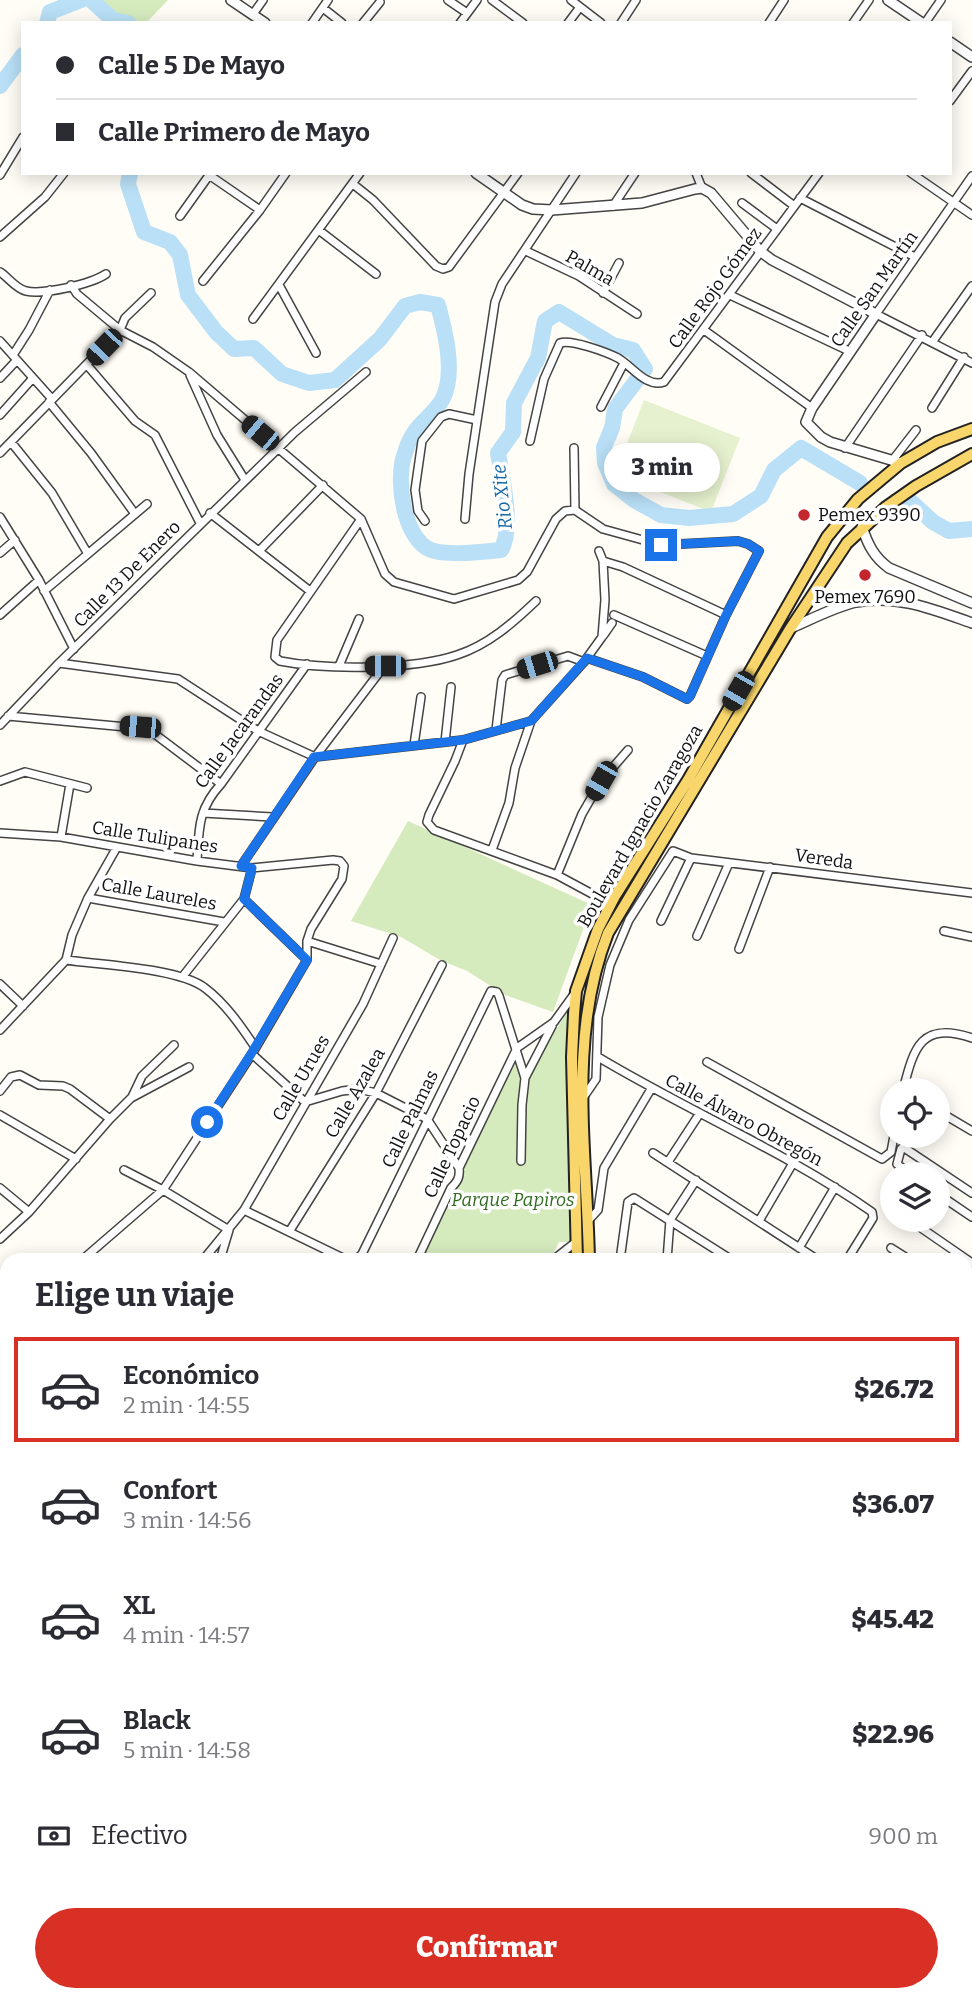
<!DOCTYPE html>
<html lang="es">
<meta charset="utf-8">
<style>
body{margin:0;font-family:Bitter,serif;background:#f2f2f3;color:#2b2b33;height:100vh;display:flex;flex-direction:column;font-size:26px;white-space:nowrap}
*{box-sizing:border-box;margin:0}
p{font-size:23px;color:#7c7c81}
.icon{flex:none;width:38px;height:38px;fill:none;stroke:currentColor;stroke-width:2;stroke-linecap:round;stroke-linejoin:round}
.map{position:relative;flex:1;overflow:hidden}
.details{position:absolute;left:0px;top:1253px;width:973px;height:749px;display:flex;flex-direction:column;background:#fff;border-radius:21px 21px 0 0;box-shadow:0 4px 18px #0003}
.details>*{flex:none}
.top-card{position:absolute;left:21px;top:21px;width:931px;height:154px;border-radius:0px;box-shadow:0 4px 18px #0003;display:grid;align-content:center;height:154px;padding:0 35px;background:#fff}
.buttons{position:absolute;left:880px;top:1078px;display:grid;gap:14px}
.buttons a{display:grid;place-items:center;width:70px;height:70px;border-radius:50%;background:#fff;box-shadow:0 4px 18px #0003;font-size:35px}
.end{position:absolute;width:32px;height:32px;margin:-16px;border:9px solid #1a73e8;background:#fff;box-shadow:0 0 0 4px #fff}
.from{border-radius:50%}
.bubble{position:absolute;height:49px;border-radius:24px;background:#fff;box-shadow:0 4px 18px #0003;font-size:23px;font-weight:800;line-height:49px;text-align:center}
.car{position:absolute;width:21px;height:42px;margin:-21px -10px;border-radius:9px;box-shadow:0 0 5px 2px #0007;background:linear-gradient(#222 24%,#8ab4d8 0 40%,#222 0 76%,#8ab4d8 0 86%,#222 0)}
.top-card b{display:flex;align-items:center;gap:24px;height:66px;font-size:26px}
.top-card b+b{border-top:2px solid #e1e1e2}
.top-card i{width:18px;height:18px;background:#2b2b33}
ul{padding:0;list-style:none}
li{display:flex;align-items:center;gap:21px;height:105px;margin:0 14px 10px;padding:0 21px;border:4px solid transparent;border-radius:0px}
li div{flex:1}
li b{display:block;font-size:26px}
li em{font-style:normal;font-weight:800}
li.selected{border-color:#d93025}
li>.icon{width:63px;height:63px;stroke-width:1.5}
h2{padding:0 35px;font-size:32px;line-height:84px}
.pay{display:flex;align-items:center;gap:18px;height:77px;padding:0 35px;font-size:26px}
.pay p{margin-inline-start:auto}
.button{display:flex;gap:14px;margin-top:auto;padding:14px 35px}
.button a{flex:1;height:80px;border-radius:42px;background:#d93025;color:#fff;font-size:28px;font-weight:800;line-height:80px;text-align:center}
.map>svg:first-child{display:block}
</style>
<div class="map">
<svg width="972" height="2002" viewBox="0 0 972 2002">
<rect width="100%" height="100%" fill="#fffdf5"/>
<!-- green -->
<path fill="#d5ebbd" d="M 93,0 L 168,0 L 147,22 L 113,19 Z
M 408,821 L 592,905 L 553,1012 L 505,995 L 467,971 L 440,960 L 401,937 L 351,921 Z
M 569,1009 L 568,1074 L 576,1242 L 559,1242 L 550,1260 L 441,1260 L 421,1251 L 519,1054 L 526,1077 Z
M 0,1367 L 7,1373 L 7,1423 L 0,1426 Z"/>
<!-- pitch -->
<path fill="#e6f2cf" d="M 644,400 L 740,438 L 711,512 L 615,474 Z"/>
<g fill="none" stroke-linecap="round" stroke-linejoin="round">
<!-- river -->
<path stroke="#b9e0f7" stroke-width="16" d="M 91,0 L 113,20 L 128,23
M 47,23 L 50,12 L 81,0
M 0,86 L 23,55
M 130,173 L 128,184 L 144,232 L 170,242 L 180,255 L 188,295 L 216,332 L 234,349 L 254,348 L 282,374 L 309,383 L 335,380 L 380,339 L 405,306 L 420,302 L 438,305 C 445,331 455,370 444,396 C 438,411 422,420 414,433 C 410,439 407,446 405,453 C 395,478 403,539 431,550 C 448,556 484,552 501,550 C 514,529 502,478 498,453 L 513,432 L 514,403 L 538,358 L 545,321 L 559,312 L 613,345 L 633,350 L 645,369 L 615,409 L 612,428 L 604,447 L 605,463 L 614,484 L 634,500 L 661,515 L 689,518 L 733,514 L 761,496 L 774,470 L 801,448 L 860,483
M 909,500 L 933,522 L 949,531 L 972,529"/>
<!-- minor casing -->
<g stroke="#444" stroke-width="10">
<path id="minor" d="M 448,0 L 467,13
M 492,0 L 523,23
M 571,0 L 601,23
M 323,8 L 342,23
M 253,14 L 263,0
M 312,23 L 328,0
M 363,23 L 380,2
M 460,23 L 477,0
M 568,23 L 580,7
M 621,23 L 636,0
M 769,23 L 784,0
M 853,23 L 869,0
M 925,23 L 941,0
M 950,101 L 972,71
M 696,173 L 702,188
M 751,173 L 793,205
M 911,173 L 972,215
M 0,175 L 23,137
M 209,175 L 260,210
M 972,176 L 876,314 L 972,363
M 353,184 L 373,200 L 436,266 L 443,269 L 449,267 L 518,173
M 800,198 L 915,257
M 742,203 L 777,229
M 613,206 L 635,173
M 180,216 L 210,174
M 320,231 L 376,274
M 0,237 L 45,197 L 64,173
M 526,251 L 579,276 L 637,314
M 0,272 C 8,277 16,289 26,291 C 44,295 91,284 106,274
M 203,281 L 260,210 L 286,173
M 71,285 L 77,294 L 120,330 L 153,347 L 189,372 L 361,519 L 385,574 L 394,582 L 454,599 L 518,580 L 527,572 L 556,519 L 565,511 L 575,510
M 279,285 L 316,353
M 603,293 L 619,263
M 730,295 L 849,351
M 253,319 L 360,173
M 704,330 L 812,408
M 0,341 L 52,399
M 933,341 L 972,286
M 13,355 L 29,330 L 50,290
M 87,365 L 135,421 L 155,435 L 200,523
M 190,375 L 217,435 L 245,480
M 0,378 L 17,360
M 49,402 L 91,453 L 135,514
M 601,407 L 624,363
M 932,408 L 964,357
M 0,415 L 33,378
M 530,441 L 544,379 L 560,343 C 571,339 606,352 618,358 C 632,366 646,388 664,382 L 819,173
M 11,442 L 52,493 L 88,554
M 574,448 L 575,510
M 845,448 L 922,335
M 0,453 L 120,330 L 125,318 L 151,293
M 892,461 L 916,430
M 575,510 L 603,529 L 661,545 L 738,541 L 748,544 L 759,551 L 726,615 L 690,696 L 687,699 L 643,677 L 587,658
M 210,513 L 310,591
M 0,517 L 39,580 L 74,649
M 361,519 L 277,640 L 275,657 L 280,661 C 326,670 413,670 457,655 C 488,645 513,623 536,601
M 465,519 L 469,474 L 495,302 L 502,284 L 576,173
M 425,521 L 418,511 L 415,490 L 422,441 L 441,417 L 449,414 L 477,420
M 259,551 L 323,485
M 0,553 L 15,540
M 603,561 L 623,567 L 726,615
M 44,591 L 147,504
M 0,615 L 39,580
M 614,615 L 707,656
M 603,636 L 612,623
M 59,663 L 178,679 L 258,731 L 315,757 L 463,740 L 531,721
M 339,666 L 359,619
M 8,716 L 148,729 L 221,784
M 0,725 L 59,663 L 295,432 L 366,372
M 496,730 L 502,680 L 505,675 L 568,656 L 584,662
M 463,740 L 455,761 L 429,815 L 427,822 L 434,830 L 557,875 L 596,896 L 615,896
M 445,742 L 451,687
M 414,745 L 421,697
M 0,781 L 25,772 L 87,788
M 203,813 L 272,817
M 0,833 L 61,837 L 197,861 L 252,868 L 333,860 L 340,861 L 344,866 L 342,879 L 311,929 L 307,941 L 307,960 L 252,1054 L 163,1190 L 82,1260
M 61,837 L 70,784
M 492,850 L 509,803 L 515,768 L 531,721 L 584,662 L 602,637 L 605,600 L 603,561 L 599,551
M 197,861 C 199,828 198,809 221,784 L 307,664
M 241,866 L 315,757 L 385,665
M 557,875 L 582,814 L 601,781 L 628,750
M 88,898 L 224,922
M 244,899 L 307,960
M 661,921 L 691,858
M 944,931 L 972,937
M 697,936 L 729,863
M 307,941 L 381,964
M 739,949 L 770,867
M 66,960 C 101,965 179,968 205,988 C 225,1003 241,1026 255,1047
M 183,976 L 244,899 L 252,868
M 0,984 L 23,1006
M 0,1030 L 66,960 L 72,935 L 88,898 L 117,847
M 252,1054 L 305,1102 L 342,1091 L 359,1089 L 376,1093 L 427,1119 L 459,1168
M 598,1057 C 688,1111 786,1152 872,1212 L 873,1218 L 847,1260
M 707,1062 L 882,1159 L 891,1152 L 894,1136
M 525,1078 L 552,1026
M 903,1090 C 914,1047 921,1021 972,1038
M 0,1091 L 11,1077 L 20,1075 L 39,1085 L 63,1086 L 70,1089 L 110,1119
M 132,1097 L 142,1076 L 174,1045
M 583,1098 L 596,1079 L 598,1017 L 610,965 L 629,920 L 673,851 L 691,858 L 972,893
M 938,1111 L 972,1131
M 0,1115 L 76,1159
M 653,1153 L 818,1260
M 668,1162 L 700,1113
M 124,1170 L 163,1190 L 229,1230 L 220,1260
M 910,1174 L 897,1164 L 901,1149 L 903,1147 L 972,1193
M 0,1188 L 29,1212
M 938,1194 L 972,1217
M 244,1210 L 347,1260
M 588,1221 L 598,1210 L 604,1168 L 651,1089
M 759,1221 L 793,1163
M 911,1221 L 972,1263
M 289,1232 L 376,1093 L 442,965
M 0,1239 L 29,1212 L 110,1119 L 131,1098 L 189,1067
M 799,1248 L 835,1187
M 891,1248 L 910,1260
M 203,1260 L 244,1210 L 363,1004 L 393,938
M 356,1260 L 362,1254 L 491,991 L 497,992 L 499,996 L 525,1078 L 522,1105 L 521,1161
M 417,1260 L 451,1188 C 458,1181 460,1177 459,1168 L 517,1048 L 554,1022 L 575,993
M 553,1260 L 576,1242
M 620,1260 L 628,1202 L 634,1198 L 732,1260
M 667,1260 L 670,1220 L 696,1180
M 0,1318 L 7,1324
M 966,1343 L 972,1347
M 0,1431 L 7,1429
M 966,1434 L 972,1437
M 966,1500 L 972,1489
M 0,1510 L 7,1508
M 0,1591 L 7,1589
M 966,1596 L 972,1593
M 0,1671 L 7,1670
M 0,1845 L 7,1847
M 0,1936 L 7,1938
M 966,1967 L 972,1970
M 289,1995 L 307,2002
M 796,1995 L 803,2002
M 965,1995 L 972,1998
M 121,2002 L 123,1995
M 351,2002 L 354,1995
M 519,2002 L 522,1995
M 611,2002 L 617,1995
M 726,2002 L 733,1995
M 907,2002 L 908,1995"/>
</g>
<!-- tertiary casing -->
<g stroke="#444" stroke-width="12">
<path id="tertiary" d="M 231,0 L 265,23
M 888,0 L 922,23
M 950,42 L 972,57
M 476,173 L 522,205 L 533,209 L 552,210 L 642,203 L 695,189 L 702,188 L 711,193 L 760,251 L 772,260 L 876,314 L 812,408 L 806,422 L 821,437 L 830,442 L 901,463
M 862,527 C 868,545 874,557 889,568 L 972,603
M 791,628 C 812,619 834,607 856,602 C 897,594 935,610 972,623
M 0,1465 L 7,1468
M 0,1981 L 7,1986
M 21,1995 L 31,2002
M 125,2002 L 134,1995"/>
</g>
<!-- secondary casing -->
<g stroke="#333" stroke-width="13">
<path id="secondary" d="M 0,1787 L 7,1789
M 966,1924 L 972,1926"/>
</g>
<!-- primary casing -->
<g stroke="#222" stroke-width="14">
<path id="primary" d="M 577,1260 L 572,1057 L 574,1014 L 576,991 L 598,929 L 615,896 L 688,780 L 827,537 L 858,499 L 901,463 L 937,442 L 972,429
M 589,1260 C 587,1152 567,1036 608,933 L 790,629 L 847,543 L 886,507 L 916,486 L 972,454
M 135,2002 L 144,1995
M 152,2002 L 161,1995"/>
</g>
<!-- minor -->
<use href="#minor" stroke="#fff" stroke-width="7"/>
<!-- tertiary -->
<use href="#tertiary" stroke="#fff" stroke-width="9"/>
<!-- secondary -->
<use href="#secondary" stroke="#fff6b0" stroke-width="10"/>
<!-- primary -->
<use href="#primary" stroke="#f9d66b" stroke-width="10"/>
</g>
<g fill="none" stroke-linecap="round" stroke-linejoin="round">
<!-- route -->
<path stroke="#1a73e8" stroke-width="9" d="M 207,1122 L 251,1054 L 307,960 L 244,899 L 252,868 L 241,866 L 314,757 L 463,740 L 531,721 L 587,658 L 643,677 L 687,699 L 690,696 L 726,615 L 759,551 L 748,544 L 738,541 L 661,545"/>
</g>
<!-- markers -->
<g fill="#c4262e" stroke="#fff" stroke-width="2.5">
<circle cx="804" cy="515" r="7"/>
<circle cx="865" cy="575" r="7"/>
</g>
<g text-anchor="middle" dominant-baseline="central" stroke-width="7" stroke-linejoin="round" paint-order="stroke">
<!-- street labels -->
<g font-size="18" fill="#111" stroke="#fff">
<text transform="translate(590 268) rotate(30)">Palma</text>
<text transform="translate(715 288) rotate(-54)">Calle Rojo Gómez</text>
<text transform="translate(874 289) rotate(-55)">Calle San Martín</text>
<text transform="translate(127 574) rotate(-45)">Calle 13 De Enero</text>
<text transform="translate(239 731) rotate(-54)">Calle Jacarandas</text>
<text transform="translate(640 826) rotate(-60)">Boulevard Ignacio Zaragoza</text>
<text transform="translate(155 837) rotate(9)">Calle Tulipanes</text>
<text transform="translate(824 859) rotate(8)">Vereda</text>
<text transform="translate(159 894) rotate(10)">Calle Laureles</text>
<text transform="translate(301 1078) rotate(-60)">Calle Urues</text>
<text transform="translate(355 1093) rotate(-60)">Calle Azalea</text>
<text transform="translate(410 1119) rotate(-64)">Calle Palmas</text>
<text transform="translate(744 1120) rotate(28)">Calle Álvaro Obregón</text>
<text transform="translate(452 1147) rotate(-65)">Calle Topacio</text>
</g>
<!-- poi labels -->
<g font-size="18" fill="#111" stroke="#fff" text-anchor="start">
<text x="818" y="515">Pemex 9390</text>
<text x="865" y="597" text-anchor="middle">Pemex 7690</text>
</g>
<!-- park labels -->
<g font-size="18" font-style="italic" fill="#2f6b1f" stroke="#fff">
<text x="513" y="1200">Parque Papiros</text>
</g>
<!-- water labels -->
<g font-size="19" font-style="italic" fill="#1768a6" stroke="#fff">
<text transform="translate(502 497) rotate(-96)">Rio Xite</text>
</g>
</g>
</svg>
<div class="buttons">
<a><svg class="icon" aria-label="locate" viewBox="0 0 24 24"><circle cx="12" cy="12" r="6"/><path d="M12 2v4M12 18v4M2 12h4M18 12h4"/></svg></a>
<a><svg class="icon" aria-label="layers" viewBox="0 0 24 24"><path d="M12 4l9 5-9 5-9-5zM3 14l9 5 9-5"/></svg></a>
</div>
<i class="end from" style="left:207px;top:1122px"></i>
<i class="end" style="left:661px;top:545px"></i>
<div class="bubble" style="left:604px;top:443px;width:116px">3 min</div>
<i class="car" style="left:104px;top:347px;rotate:224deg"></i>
<i class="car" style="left:260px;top:433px;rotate:310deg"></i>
<i class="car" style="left:537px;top:665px;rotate:253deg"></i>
<i class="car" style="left:385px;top:666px;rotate:270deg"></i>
<i class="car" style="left:738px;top:691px;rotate:210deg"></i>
<i class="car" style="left:140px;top:727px;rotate:275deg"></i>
<i class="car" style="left:601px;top:781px;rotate:210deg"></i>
<div class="top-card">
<b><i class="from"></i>Calle 5 De Mayo</b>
<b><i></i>Calle Primero de Mayo</b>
</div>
<section class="details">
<h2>Elige un viaje</h2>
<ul>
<li class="selected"><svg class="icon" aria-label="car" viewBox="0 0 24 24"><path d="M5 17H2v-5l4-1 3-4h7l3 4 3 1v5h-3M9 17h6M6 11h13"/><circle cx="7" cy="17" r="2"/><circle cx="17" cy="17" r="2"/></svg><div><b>Económico</b><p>2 min · 14:55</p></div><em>$26.72</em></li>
<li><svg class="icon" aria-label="car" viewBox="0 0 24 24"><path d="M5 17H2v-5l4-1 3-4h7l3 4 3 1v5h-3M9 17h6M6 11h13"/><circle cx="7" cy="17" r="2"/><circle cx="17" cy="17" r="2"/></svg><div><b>Confort</b><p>3 min · 14:56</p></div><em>$36.07</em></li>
<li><svg class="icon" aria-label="car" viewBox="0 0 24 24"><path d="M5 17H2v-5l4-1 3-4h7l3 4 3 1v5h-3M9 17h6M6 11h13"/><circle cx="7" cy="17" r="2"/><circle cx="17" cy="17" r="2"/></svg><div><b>XL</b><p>4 min · 14:57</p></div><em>$45.42</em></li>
<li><svg class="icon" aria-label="car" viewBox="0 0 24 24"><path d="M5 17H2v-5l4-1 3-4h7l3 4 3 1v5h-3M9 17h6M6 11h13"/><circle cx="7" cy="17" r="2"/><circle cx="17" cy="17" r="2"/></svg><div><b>Black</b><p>5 min · 14:58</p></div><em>$22.96</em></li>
</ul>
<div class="pay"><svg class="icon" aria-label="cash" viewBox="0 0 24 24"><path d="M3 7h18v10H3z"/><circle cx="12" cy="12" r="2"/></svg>Efectivo<p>900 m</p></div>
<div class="button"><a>Confirmar</a></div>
</section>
</div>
